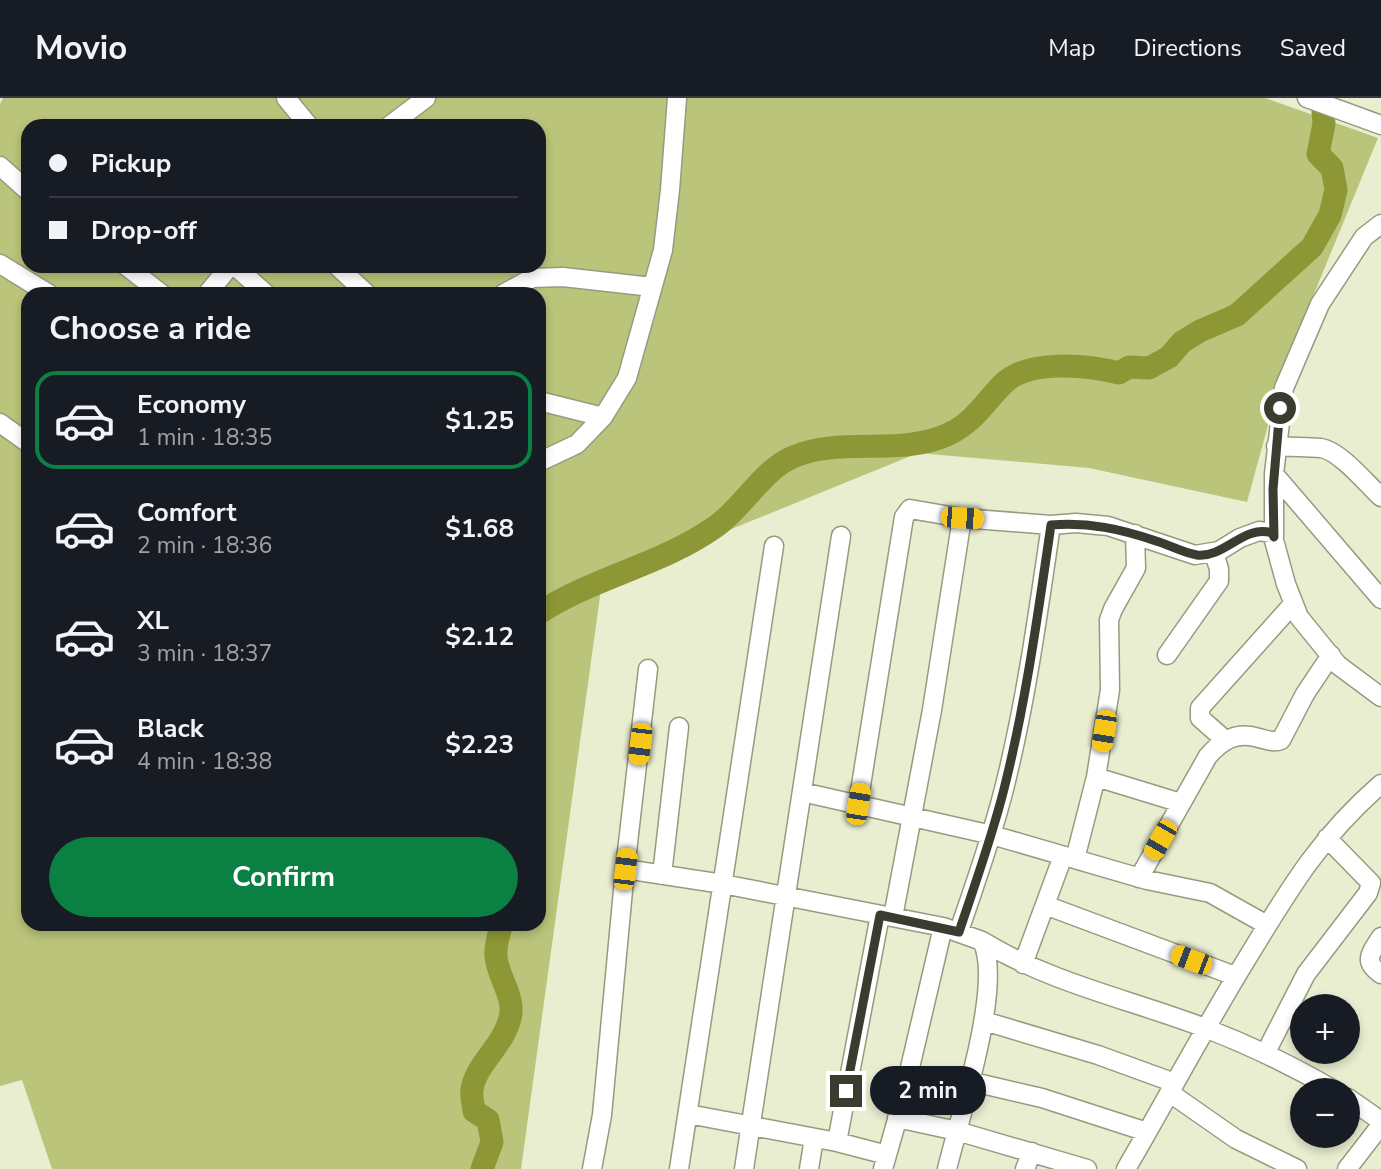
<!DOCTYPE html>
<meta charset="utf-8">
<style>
body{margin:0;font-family:"Nunito Sans",sans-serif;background:#242831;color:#f1f3f6;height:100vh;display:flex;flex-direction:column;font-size:26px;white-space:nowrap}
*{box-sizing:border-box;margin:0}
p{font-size:23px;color:#9ea1a6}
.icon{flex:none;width:38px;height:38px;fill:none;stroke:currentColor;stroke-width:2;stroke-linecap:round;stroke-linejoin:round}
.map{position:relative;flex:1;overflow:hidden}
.drawer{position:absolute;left:21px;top:189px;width:525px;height:644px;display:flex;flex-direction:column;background:#171b24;border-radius:21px;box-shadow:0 4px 10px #0003}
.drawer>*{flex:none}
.guide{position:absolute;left:21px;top:21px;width:525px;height:154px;border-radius:21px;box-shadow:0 4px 10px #0003;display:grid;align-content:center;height:154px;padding:0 28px;background:#171b24}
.buttons{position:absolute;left:1290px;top:896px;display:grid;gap:14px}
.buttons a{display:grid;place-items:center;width:70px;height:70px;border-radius:50%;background:#171b24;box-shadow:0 4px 10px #0003;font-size:35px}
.end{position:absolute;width:32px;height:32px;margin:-16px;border:9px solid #3a3c30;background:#fff;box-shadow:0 0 0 4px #fff}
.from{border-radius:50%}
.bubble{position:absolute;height:49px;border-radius:24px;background:#171b24;box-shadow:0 4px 10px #0003;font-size:23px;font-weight:700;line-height:49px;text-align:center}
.car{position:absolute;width:21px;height:42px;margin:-21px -10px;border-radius:9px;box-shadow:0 0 5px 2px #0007;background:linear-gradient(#f5c518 24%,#345 0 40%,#f5c518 0 76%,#345 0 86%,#f5c518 0)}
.guide b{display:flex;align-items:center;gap:24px;height:66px;font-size:26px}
.guide b+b{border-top:2px solid #363941}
.guide i{width:18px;height:18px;background:#f1f3f6}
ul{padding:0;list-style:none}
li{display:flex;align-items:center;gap:21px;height:98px;margin:0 14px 10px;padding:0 14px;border:4px solid transparent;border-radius:21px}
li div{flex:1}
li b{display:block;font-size:26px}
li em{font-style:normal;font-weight:700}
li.current{border-color:#0b8043}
li>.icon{width:63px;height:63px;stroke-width:1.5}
h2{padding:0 28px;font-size:32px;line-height:84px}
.primary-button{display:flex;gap:14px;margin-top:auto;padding:14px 28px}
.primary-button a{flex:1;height:80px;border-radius:42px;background:#0b8043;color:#fff;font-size:28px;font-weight:700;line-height:80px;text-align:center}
header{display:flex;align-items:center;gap:42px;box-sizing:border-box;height:98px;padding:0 35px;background:#171b24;border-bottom:2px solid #363941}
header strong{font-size:33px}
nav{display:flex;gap:38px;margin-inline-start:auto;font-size:24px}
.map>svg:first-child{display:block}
</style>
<header>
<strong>Movio</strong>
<nav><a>Map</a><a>Directions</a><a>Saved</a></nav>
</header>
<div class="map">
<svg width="1381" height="1071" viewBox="0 0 1381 1071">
<rect width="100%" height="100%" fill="#e9eed1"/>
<!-- green -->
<path fill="#bac47a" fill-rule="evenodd" d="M 3,0 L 1265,0 L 1378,40 L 1284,269 L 1247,404 L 1089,370 L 918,355 L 602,484 L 521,1071 L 52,1071 L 22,982 L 0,988 L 0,6 ZM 28,28 L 539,28 L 539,168 L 28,168 ZM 28,196 L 539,196 L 539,826 L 28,826 Z"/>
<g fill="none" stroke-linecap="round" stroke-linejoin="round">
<!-- river -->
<path stroke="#8d9735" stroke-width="23" d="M 539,515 C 594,479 661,467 715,429 C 743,410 762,372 793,359 C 842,338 900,359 949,336 C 974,324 984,305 1003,286 C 1028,261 1087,267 1119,275 L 1129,269 L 1149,270 L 1169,259 L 1182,244 L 1200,233 L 1237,217 L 1312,149 L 1330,117 L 1336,92 L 1332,70 L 1318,56 L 1324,26 L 1322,0
M 482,1071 L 492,1044 L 488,1022 L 474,1013 C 473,1006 471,998 472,991 C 476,966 504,947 510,920 C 516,900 497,878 496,858 C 495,847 499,835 502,826"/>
<!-- minor casing -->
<g stroke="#969b7f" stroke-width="21">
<path id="minor" d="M 286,0 L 309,28
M 1307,0 L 1381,27
M 389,28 L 426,0
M 0,68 L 28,93
M 0,166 L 49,196
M 126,168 L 162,196
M 235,168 L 266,196
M 337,168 L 367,196
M 207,196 L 230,168
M 503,196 L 532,180 L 563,179 L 652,189
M 539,303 L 603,319
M 0,325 L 28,345
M 1276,348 C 1291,349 1306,349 1321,350 C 1340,353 1367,386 1381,399
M 539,364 L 577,346 L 603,319 L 627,280 L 663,152 L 670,92 L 677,0
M 1274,376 L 1381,501
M 1274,439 L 1274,376 L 1284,290 L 1320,206 L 1364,139 L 1381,126
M 1167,557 L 1219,483 L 1219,471 L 1214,455
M 1225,642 L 1200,620 L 1200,610 L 1293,506
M 1096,679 L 1181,705
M 802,694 L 992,737 L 1147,782 L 1210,795 L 1267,827
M 858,706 L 904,419 L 910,411 L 962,420 L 1051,427 L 1076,425 L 1108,428 L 1195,457 L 1219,453 L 1240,440 L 1259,433 L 1272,435 L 1286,486 L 1299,519 L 1338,567 L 1381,599
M 1075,761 L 1096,679 L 1110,592 L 1109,522 L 1113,511 L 1136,470 L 1135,436
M 625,771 L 723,786 L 943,829 L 982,843 C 1004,886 959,1021 947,1071
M 662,777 L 679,629
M 1139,780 L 1208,658 C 1222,642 1237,633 1259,640 C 1267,642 1273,645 1281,642 L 1305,596 L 1331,557
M 1045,807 L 1235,878
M 893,819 L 932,612 L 962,420
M 959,833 C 975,786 992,739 1004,691 C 1026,604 1038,515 1051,427
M 1381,839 C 1371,855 1362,863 1381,876
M 982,843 C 1053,886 1129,901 1205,930 C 1249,947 1293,968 1334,992
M 1023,866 L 1063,758
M 984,923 L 1098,957 L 1175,985
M 1265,956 L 1306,876 L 1368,795 L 1371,785 L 1327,740
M 969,983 L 1042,1000 L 1147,1034
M 1170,995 L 1236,1041 L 1297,1071
M 1348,1000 L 1381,1023
M 688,1016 L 837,1044 L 887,1057
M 897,1020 L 957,1033 L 1087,1071
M 837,1044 L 880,817
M 592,1071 L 602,1017 L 625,771 L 648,571
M 679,1071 L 774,448
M 744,1071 L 841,438
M 809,1071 L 814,1040
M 883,1071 L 901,1008 L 943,829
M 1025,1071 L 1032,1054
M 1126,1071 C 1168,999 1207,925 1251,854 C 1291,788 1322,737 1381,686
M 1347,1071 L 1381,1027"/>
</g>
<!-- minor -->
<use href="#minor" stroke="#fff" stroke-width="18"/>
</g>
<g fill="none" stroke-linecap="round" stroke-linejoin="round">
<!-- route -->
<path stroke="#3a3c30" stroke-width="9" d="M 846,993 L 880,817 L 959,834 C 975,786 992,739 1004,691 C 1026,604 1038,515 1051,427 C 1089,424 1121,431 1156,443 C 1170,447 1183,455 1197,457 C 1225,460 1244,426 1272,435 L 1274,439 L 1273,391 L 1280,310"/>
</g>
</svg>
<div class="buttons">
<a>+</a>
<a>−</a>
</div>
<i class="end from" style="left:1280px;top:310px"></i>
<i class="end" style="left:846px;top:993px"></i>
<div class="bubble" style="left:870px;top:968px;width:116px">2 min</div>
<i class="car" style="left:962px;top:420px;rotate:94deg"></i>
<i class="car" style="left:1104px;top:633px;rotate:189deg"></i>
<i class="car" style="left:640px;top:646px;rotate:187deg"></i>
<i class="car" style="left:858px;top:706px;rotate:9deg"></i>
<i class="car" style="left:1160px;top:742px;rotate:210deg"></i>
<i class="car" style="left:625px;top:771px;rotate:7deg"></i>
<i class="car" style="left:1191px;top:862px;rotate:291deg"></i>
<div class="guide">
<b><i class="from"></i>Pickup</b>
<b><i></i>Drop-off</b>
</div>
<section class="drawer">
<h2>Choose a ride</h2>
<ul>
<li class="current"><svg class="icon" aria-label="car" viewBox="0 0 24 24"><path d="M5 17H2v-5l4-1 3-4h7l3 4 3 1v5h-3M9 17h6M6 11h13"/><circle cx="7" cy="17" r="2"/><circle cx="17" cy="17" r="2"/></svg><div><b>Economy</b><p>1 min · 18:35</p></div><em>$1.25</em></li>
<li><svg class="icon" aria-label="car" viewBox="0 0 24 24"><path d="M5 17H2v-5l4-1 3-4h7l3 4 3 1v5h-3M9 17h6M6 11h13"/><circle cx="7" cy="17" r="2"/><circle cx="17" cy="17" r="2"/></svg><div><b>Comfort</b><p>2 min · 18:36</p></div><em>$1.68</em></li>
<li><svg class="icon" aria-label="car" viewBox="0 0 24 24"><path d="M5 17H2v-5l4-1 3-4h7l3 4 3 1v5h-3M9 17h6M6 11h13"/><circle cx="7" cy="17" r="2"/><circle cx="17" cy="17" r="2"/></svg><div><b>XL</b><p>3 min · 18:37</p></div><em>$2.12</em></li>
<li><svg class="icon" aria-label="car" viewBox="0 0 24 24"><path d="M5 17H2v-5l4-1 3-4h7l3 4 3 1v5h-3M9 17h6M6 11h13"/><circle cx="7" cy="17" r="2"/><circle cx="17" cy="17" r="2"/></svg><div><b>Black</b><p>4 min · 18:38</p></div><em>$2.23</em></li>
</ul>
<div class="primary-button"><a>Confirm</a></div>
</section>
</div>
